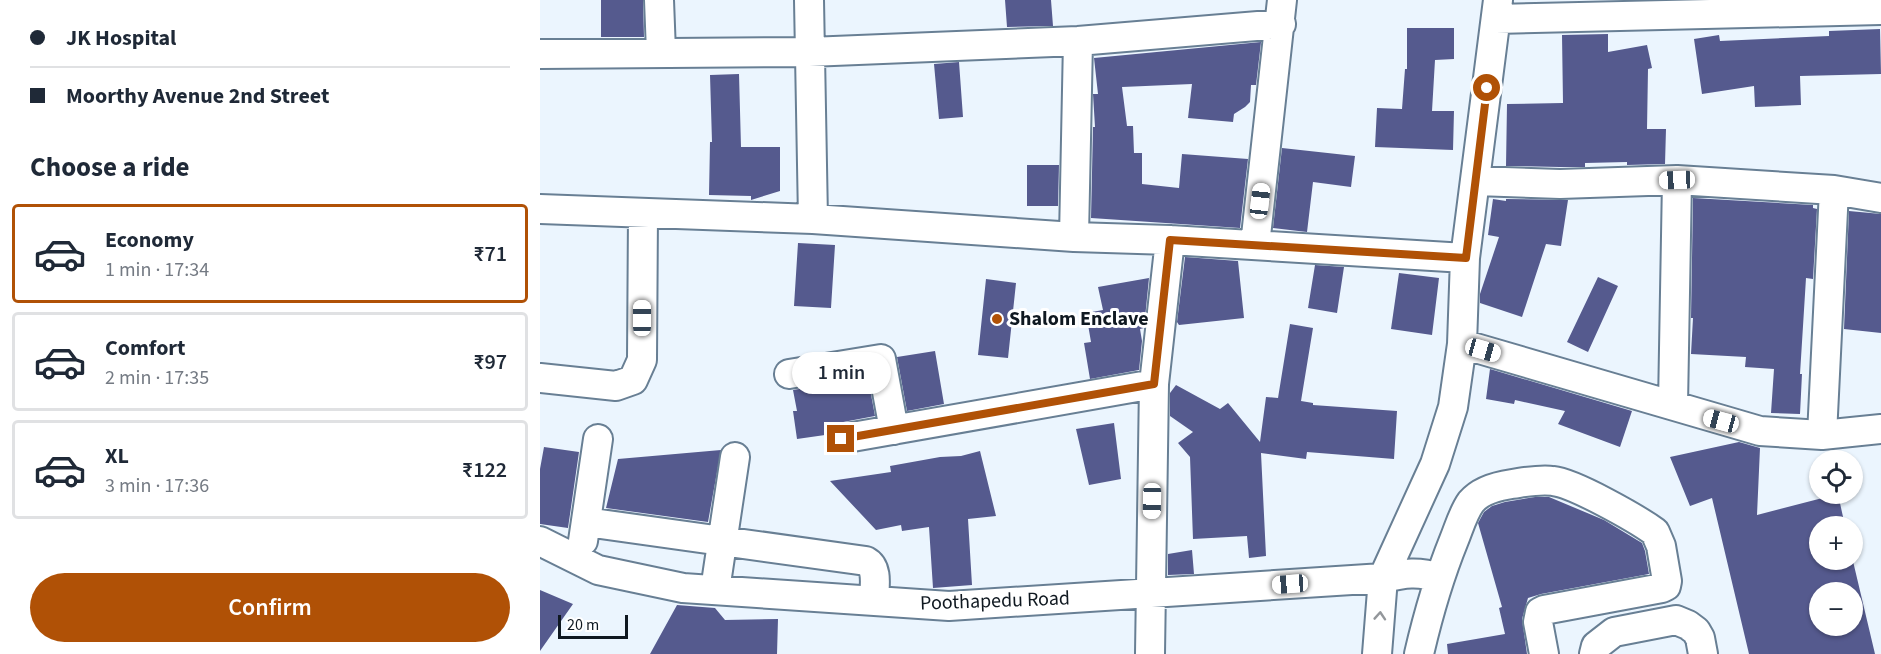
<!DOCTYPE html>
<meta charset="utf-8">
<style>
body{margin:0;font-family:"Source Sans 3",sans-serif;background:#f2f2f3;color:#1f2937;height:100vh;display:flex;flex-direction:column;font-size:22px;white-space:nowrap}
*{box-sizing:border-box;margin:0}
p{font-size:20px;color:#747a83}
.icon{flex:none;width:33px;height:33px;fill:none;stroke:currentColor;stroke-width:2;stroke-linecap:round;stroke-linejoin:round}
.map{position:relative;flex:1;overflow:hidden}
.panel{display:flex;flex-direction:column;background:#fff;width:540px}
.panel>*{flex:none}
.hud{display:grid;align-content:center;height:132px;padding:0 30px;background:#fff}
.controls{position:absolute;left:1269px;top:450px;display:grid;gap:12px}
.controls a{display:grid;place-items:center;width:54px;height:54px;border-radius:50%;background:#fff;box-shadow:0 2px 4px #0004;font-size:30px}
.scale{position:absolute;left:18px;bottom:15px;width:70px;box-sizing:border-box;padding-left:6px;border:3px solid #0f1820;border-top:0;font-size:16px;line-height:21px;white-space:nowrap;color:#0f1820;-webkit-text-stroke:4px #fff;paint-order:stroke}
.end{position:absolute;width:27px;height:27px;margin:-14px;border:8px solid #b05106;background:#fff;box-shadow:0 0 0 3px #fff}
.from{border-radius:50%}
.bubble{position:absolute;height:42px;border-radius:21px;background:#fff;box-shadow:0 2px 4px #0004;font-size:20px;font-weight:600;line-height:42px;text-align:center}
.car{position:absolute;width:18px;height:36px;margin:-18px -9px;border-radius:8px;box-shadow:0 0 4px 2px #0007;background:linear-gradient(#fff 24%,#345 0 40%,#fff 0 76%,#345 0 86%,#fff 0)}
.hud b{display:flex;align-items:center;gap:21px;height:57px;font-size:22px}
.hud b+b{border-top:2px solid #e0e1e3}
.hud i{width:15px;height:15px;background:#1f2937}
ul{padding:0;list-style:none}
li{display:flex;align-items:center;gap:18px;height:99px;margin:0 12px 9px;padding:0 18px;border:3px solid #e0e1e3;border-radius:6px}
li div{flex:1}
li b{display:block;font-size:22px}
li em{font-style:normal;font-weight:600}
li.current{border-color:#b05106}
li>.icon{width:54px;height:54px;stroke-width:1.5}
h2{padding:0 30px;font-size:27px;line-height:72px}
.action{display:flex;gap:12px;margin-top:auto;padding:12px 30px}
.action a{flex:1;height:69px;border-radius:36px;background:#b05106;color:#fff;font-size:24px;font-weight:600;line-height:69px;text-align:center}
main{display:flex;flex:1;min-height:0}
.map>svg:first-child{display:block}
</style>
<main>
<section class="panel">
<div class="hud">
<b><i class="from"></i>JK Hospital</b>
<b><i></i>Moorthy Avenue 2nd Street</b>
</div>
<h2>Choose a ride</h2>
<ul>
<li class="current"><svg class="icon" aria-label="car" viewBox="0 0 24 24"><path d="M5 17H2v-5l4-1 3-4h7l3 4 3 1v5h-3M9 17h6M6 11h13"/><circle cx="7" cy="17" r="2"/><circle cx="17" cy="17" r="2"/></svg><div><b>Economy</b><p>1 min · 17:34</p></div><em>₹71</em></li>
<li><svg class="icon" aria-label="car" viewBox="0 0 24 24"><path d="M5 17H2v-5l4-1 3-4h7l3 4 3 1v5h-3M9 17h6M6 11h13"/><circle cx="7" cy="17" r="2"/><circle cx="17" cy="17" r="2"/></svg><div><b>Comfort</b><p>2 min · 17:35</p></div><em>₹97</em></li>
<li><svg class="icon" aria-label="car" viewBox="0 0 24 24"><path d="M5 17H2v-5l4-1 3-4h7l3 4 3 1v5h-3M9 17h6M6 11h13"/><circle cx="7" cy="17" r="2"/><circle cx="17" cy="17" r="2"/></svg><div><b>XL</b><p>3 min · 17:36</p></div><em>₹122</em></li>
</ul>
<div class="action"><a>Confirm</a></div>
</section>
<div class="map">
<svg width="1341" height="654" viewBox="0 0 1341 654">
<rect width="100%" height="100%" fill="#ebf5fe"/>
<!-- building -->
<path fill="#555a8e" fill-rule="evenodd" d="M 61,0 L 103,0 L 104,37 L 61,37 Z
M 465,0 L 511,0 L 513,26 L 467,27 Z
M 867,28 L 914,28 L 914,59 L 895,60 L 892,111 L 914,111 L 913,150 L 835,147 L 837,108 L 862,109 L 865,69 L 867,69 Z
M 1340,29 L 1341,74 L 1260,76 L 1261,105 L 1215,107 L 1214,86 L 1162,94 L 1154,39 L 1179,35 L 1180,41 L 1289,36 L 1289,31 Z
M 1068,34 L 1068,52 L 1107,45 L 1112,68 L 1108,69 L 1107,129 L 1126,129 L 1125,164 L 1087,165 L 1087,162 L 1045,163 L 1045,167 L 1020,167 L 966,166 L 967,104 L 1023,103 L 1022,35 Z
M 721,42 L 716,85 L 711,85 L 710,102 L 705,107 L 694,114 L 693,122 L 648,118 L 652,84 L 582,87 L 587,126 L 593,126 L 594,153 L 602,153 L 602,184 L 639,188 L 642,154 L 708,159 L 700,228 L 551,218 L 553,127 L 555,127 L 553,94 L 558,94 L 554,58 Z
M 419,62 L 423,117 L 399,119 L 394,64 Z
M 199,74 L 201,147 L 240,147 L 240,191 L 211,200 L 211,196 L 169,195 L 170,142 L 172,142 L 170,75 Z
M 742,148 L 815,156 L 811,187 L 773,182 L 767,232 L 733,228 Z
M 487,165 L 519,165 L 518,206 L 487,206 Z
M 1153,198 L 1273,205 L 1273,208 L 1277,209 L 1273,279 L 1266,278 L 1260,374 L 1262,374 L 1260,414 L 1231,413 L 1234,369 L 1205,367 L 1206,357 L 1151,354 L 1153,318 L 1151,318 Z
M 953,199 L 966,201 L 966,199 L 1028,200 L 1021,246 L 1006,244 L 982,317 L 940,303 L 940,294 L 959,237 L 948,235 Z
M 1309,211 L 1341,214 L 1341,333 L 1304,329 Z
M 258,243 L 295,245 L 291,308 L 254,306 Z
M 645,257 L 698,261 L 704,318 L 639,325 L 637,322 Z
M 775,265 L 804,267 L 797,313 L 768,308 Z
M 859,273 L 899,278 L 892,335 L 851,329 Z
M 1058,277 L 1078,286 L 1048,352 L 1027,342 Z
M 609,278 L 604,328 L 600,329 L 602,341 L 599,370 L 550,379 L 544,343 L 551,342 L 546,313 L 563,310 L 558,287 Z
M 446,279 L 476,283 L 468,358 L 438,355 Z
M 750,324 L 773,328 L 761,401 L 773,403 L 773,405 L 857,411 L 854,459 L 767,452 L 766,459 L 721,453 L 726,556 L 709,558 L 707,536 L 653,539 L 650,457 L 638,443 L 653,432 L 630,416 L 630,393 L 636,385 L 680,409 L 688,403 L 720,442 L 726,397 L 738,398 Z
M 395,351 L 404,404 L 367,411 L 357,357 Z
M 950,369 L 1092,411 L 1080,447 L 1018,424 L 1025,411 L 975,400 L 974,404 L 946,399 Z
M 328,378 L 335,416 L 298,423 L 290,427 L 285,435 L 257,439 L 253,411 L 257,411 L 253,390 Z
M 574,423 L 581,479 L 549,485 L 536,429 Z
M 1199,442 L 1220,448 L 1217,515 L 1298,494 L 1305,526 L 1280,526 L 1280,560 L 1312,560 L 1312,557 L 1335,654 L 1209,654 L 1172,498 L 1150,506 L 1130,457 ZM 1280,592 L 1312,592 L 1312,626 L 1280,626 Z
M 4,447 L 39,452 L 28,528 L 0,524 L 0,469 Z
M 181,450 L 168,522 L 66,508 L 78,459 Z
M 440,451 L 456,516 L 428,519 L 432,585 L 393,588 L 389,527 L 362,531 L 361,525 L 336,530 L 290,481 L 351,472 L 350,466 L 400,457 L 421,456 Z
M 995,497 L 1009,497 L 1064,520 L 1097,540 L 1102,543 L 1105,551 L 1109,574 L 1001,594 L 988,598 L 982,619 L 987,654 L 908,654 L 907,644 L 965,634 L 959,608 L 962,607 L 938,523 L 944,512 L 952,506 L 965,502 Z
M 652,550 L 654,574 L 628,575 L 628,554 Z
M 0,590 L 33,604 L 0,651 Z
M 137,605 L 175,608 L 185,620 L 238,619 L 237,654 L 110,654 Z"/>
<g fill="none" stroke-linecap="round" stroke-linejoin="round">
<!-- minor casing -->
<g stroke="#687f94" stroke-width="32">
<path id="minor" d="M 119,0 L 121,52
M 269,0 L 273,219
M 956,19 L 1341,10
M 0,54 L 269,52 L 538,41 L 741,24
M 936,181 L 1020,184 L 1137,180 L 1294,190 L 1341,198
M 0,209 L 273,219 L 534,237 L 630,240 L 925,258
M 534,237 L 538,41
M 715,245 L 742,0
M 922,344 L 1220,431 L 1282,435 L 1341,429
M 249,374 L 341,359 L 354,430
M 0,378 L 76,386 L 93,380 L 102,360 L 103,214
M 1133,405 L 1137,180
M 1282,435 L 1294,190
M 301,439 L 614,384
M 46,522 L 326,561 C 339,568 334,588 334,601
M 0,541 L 58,570 L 143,588 L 409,606 L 843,578 C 865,573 878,571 900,578
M 43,541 L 58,439
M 175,590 L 195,457
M 610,654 L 614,384 L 630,240
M 837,654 L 843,578 L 895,464 L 913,407 L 922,344 L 925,258 L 958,0
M 879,654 C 888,615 899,577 914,540 C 919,528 923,513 931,502 C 941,490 958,486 972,484 C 986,482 1000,479 1013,481 C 1034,483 1097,519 1115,532 L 1121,546 L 1127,581 L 1126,586 L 1122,588 L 1004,610 L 1000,612 L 998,622 L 1004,654
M 1054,654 L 1056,646 L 1074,632 L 1136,620 L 1148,625 L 1156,631 L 1160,638 L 1163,654"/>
</g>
<!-- minor -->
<use href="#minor" stroke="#fff" stroke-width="28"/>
</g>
<!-- one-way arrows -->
<defs><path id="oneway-chevron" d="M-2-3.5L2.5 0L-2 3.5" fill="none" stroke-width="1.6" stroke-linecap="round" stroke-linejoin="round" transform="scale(1.5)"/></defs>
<use stroke="#93979b" href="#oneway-chevron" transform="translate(840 616) rotate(-86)"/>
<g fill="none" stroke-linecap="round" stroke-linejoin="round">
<!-- route -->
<path stroke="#b05106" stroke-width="8" d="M 301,439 L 614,384 L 630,240 L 926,258 L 947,88"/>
</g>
<!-- markers -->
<circle fill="#b05106" stroke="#fff" stroke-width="2" cx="457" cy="319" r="6"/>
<g text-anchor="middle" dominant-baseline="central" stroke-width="6" stroke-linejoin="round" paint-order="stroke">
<!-- poi labels -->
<g font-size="20" font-weight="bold" fill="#0f1820" stroke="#fff" text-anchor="start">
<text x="469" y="319">Shalom Enclave</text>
</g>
<!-- street labels -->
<g font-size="20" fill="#0f1820" stroke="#fff">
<text transform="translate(455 601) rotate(-2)">Poothapedu Road</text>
</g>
</g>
</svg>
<div class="controls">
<a><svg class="icon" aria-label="locate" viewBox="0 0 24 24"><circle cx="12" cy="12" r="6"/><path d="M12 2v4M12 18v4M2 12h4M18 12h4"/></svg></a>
<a>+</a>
<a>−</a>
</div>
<div class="scale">20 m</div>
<i class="end from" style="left:947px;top:88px"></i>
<i class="end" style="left:301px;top:439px"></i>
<div class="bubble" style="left:252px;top:352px;width:99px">1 min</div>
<i class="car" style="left:1137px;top:180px;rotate:268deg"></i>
<i class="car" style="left:720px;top:201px;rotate:7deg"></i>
<i class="car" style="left:102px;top:318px;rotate:0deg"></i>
<i class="car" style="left:943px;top:350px;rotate:106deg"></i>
<i class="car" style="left:1181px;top:421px;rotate:285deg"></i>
<i class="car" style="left:612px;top:501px;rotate:181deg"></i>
<i class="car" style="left:750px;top:584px;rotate:266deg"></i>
</div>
</main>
